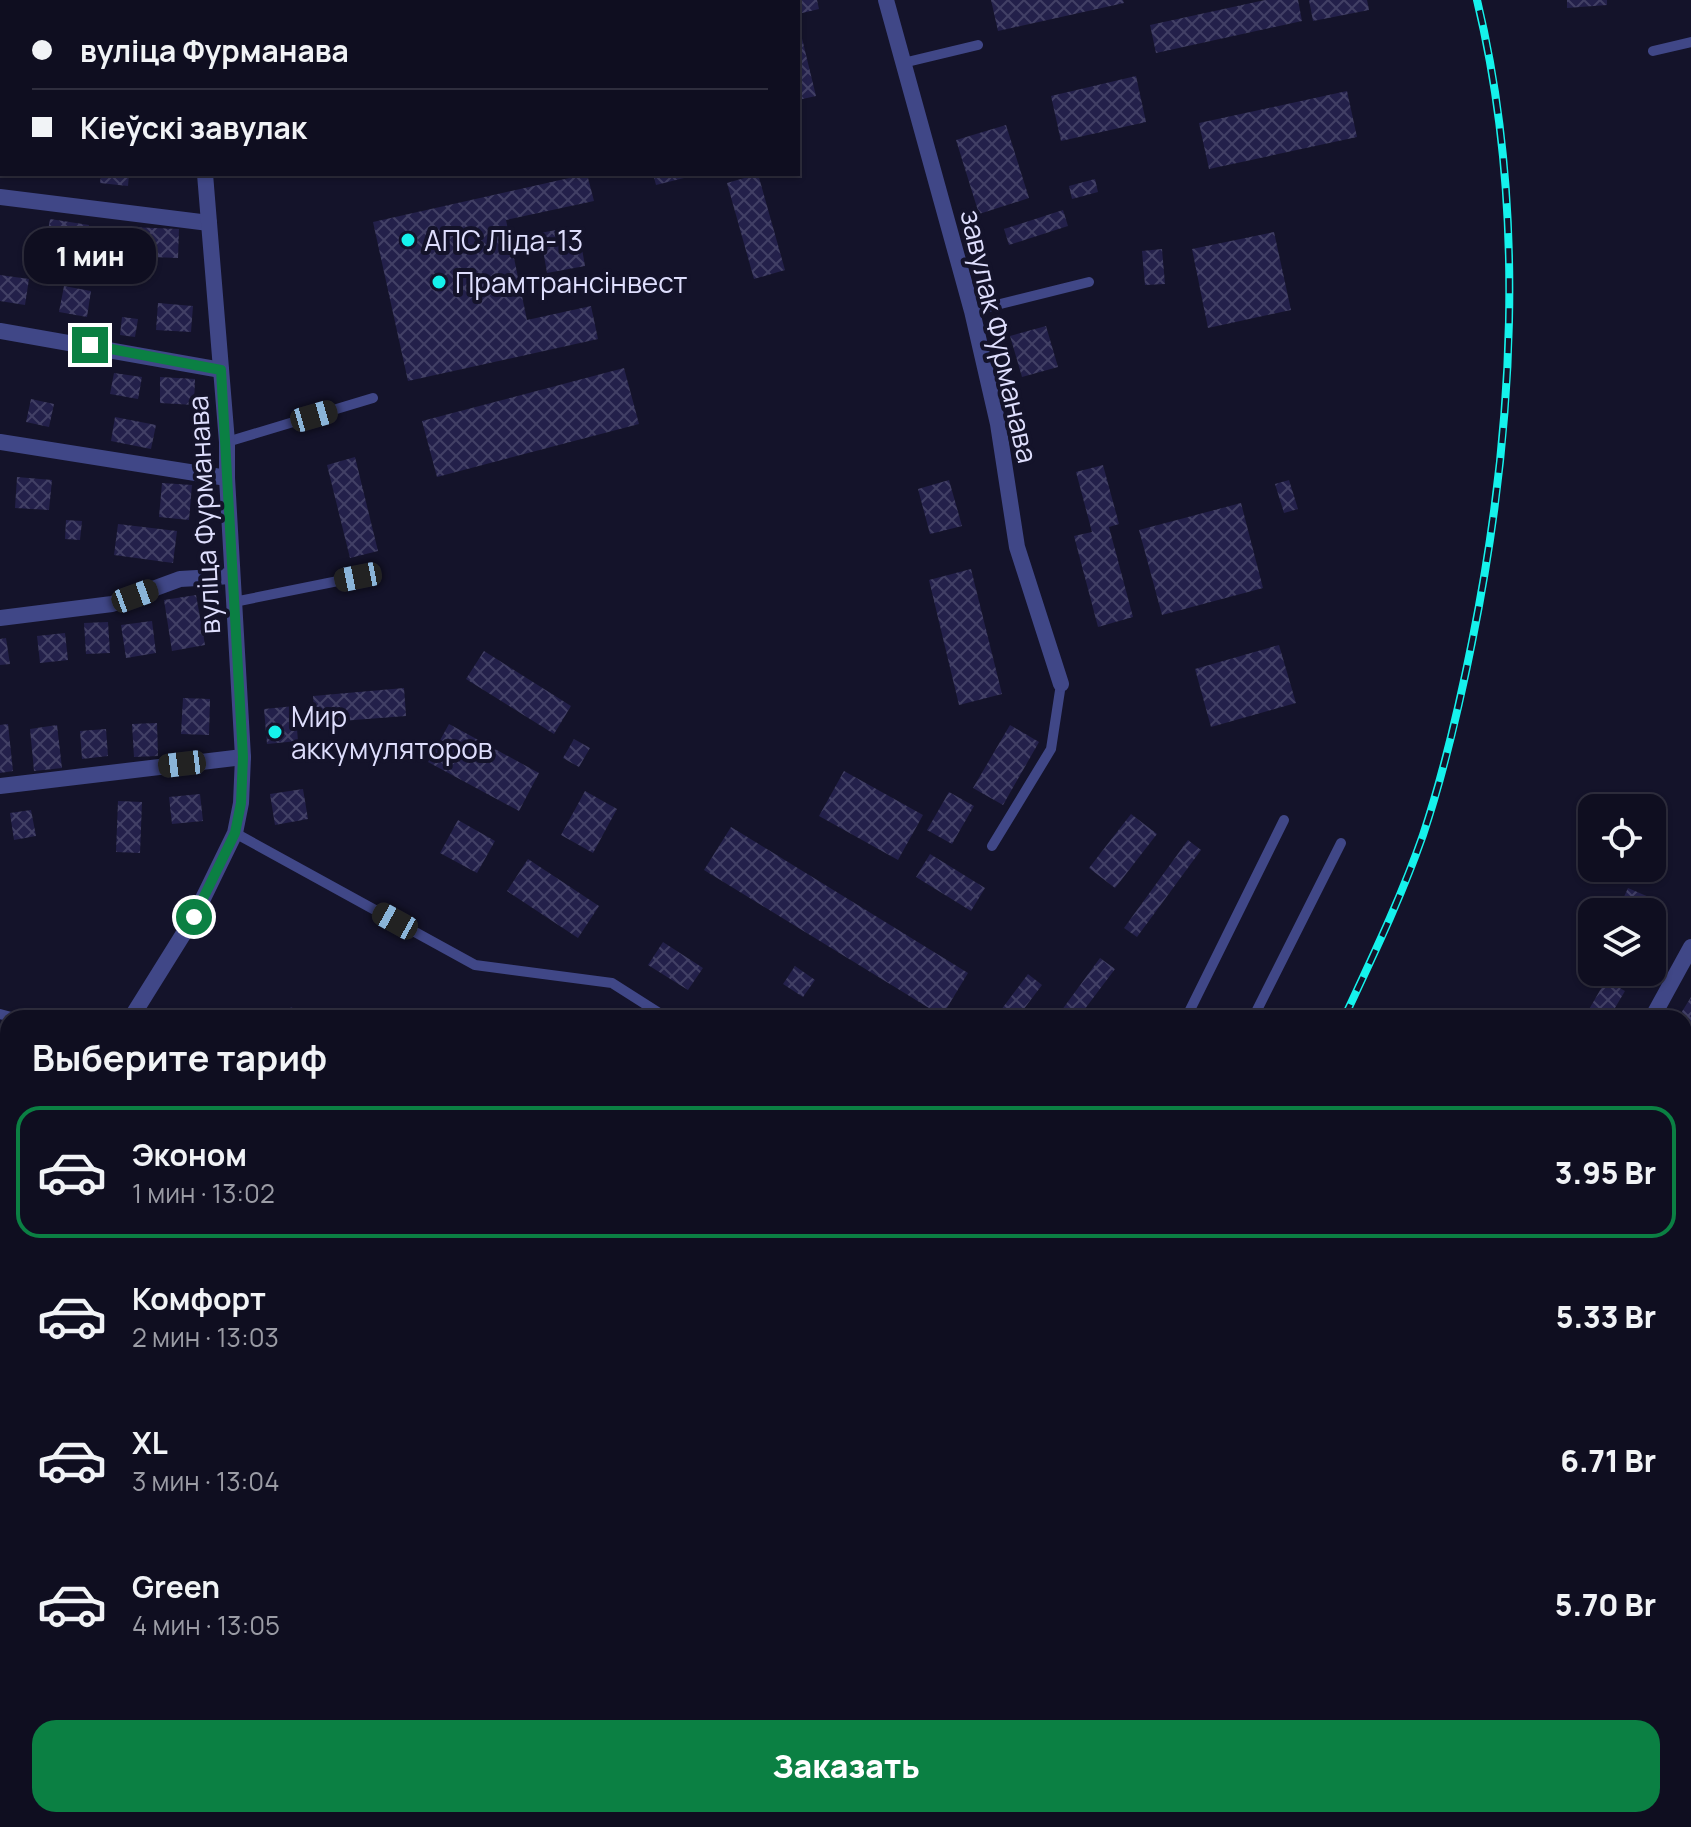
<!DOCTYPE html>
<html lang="ru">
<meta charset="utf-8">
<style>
body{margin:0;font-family:Manrope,sans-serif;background:#181729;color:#f1f3f6;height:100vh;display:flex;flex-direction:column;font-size:30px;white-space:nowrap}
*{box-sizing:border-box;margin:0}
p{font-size:26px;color:#9b9ca5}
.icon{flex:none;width:44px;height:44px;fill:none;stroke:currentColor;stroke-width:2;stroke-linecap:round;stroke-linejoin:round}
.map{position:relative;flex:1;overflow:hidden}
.side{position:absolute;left:0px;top:1010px;width:1692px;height:818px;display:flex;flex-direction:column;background:#0f0e20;border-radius:24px 24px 0 0;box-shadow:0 2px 6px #0004,0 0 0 2px #2f2e3e}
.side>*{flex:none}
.hud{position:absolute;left:0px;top:0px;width:800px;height:176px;box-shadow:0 2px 6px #0004,0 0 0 2px #2f2e3e;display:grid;align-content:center;height:176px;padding:0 32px;background:#0f0e20}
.buttons{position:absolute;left:1578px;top:794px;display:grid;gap:16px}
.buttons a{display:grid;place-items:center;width:88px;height:88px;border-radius:16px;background:#0f0e20;box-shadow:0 2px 6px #0004,0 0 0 2px #2f2e3e;font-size:40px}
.end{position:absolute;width:36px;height:36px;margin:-18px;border:10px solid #0b8043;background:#fff;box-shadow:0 0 0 4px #fff}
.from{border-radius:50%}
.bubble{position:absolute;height:56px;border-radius:24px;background:#0f0e20;box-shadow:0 2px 6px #0004,0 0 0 2px #2f2e3e;font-size:26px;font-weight:800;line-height:56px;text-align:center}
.car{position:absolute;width:24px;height:48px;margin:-24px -12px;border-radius:10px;box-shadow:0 0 6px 2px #0007;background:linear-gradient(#222 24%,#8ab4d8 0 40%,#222 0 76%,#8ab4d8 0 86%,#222 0)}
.hud b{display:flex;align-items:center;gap:28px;height:76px;font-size:30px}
.hud b+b{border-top:2px solid #2f2e3e}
.hud i{width:20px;height:20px;background:#f1f3f6}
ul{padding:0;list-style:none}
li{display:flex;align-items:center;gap:24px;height:132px;margin:0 16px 12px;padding:0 16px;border:4px solid transparent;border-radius:24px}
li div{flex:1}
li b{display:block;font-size:30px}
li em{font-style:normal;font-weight:800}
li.current{border-color:#0b8043}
li>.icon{width:72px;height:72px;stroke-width:1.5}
h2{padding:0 32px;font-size:36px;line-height:96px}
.cta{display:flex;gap:16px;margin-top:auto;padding:16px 32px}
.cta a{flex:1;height:92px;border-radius:24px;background:#0b8043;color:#fff;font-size:32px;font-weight:800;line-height:92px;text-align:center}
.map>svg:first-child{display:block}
</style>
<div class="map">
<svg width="1691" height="1827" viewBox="0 0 1691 1827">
<defs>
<pattern id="building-cross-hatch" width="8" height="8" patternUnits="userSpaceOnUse" patternTransform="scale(2)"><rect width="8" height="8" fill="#23204a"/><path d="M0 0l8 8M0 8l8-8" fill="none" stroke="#424065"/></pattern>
</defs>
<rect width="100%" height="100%" fill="#14132a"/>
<!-- building -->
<path fill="url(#building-cross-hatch)" d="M 798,0 L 817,0 L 819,9 L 798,14 Z
M 991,0 L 1123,0 L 1124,3 L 998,31 Z
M 1265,0 L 1298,0 L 1302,21 L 1156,53 L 1150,25 Z
M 1309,0 L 1367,0 L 1369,10 L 1313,21 Z
M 1567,0 L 1607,0 L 1607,5 L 1567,8 Z
M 798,22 L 816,96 L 798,100 Z
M 1136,76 L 1146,122 L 1061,141 L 1051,96 Z
M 1347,91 L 1357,137 L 1209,169 L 1199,123 Z
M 1006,125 L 1029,198 L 979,214 L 956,140 Z
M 101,174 L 129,174 L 128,186 L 100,183 Z
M 587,174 L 594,201 L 506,220 L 527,320 L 591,306 L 598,339 L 408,381 L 373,222 Z
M 653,174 L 696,174 L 696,175 L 656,185 Z
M 758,174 L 785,270 L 754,279 L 727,183 Z
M 1095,179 L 1098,192 L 1072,199 L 1069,186 Z
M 1063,210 L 1068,226 L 1009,245 L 1004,229 Z
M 50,219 L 89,225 L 86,249 L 46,243 Z
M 578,226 L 585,266 L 547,273 L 540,233 Z
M 128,227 L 179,229 L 178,258 L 127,256 Z
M 1274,232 L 1291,310 L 1208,328 L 1192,249 Z
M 1162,249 L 1165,284 L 1145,285 L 1142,251 Z
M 0,275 L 29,279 L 25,305 L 0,301 Z
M 64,286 L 91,291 L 87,317 L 59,312 Z
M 158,303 L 193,306 L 191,332 L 156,330 Z
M 122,317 L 138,319 L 135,337 L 120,335 Z
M 1046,326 L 1058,367 L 1022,377 L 1010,336 Z
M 624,368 L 639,424 L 437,477 L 422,421 Z
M 114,373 L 142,377 L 138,399 L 110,394 Z
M 160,377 L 195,379 L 194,405 L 160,403 Z
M 31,399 L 54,404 L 49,427 L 26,422 Z
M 115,417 L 156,425 L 151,449 L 111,441 Z
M 355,457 L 378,551 L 350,558 L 327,465 Z
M 1103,465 L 1119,524 L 1109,527 L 1133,617 L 1098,627 L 1074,536 L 1092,532 L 1076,472 Z
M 17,477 L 52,480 L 49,510 L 15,508 Z
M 949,480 L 962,526 L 930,534 L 918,489 Z
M 1289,480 L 1298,509 L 1284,513 L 1275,484 Z
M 162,483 L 192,485 L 189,520 L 159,517 Z
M 1241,503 L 1263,588 L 1162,615 L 1139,530 Z
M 66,520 L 82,521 L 80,540 L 65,539 Z
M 118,524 L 177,531 L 173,563 L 114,555 Z
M 971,569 L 1002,694 L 959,705 L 929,580 Z
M 196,595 L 205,645 L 172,651 L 164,600 Z
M 152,621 L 156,653 L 126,658 L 121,625 Z
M 108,622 L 110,653 L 86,654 L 84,623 Z
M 65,633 L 68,660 L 40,663 L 37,636 Z
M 6,638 L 10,664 L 0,665 L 0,639 Z
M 1279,645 L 1296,703 L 1211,727 L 1195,669 Z
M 484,651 L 571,706 L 554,734 L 466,679 Z
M 404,688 L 406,716 L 315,723 L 313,696 Z
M 183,698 L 210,699 L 209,735 L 181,734 Z
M 295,706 L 298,741 L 267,744 L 264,709 Z
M 157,723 L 158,756 L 134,757 L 132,724 Z
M 8,724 L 13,771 L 0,773 L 0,725 Z
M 449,724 L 539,773 L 519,811 L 428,762 Z
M 57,725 L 62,768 L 34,771 L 30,729 Z
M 1010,725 L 1039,742 L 1003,805 L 973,788 Z
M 106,729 L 108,756 L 82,759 L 80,731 Z
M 574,739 L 590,748 L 579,767 L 563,758 Z
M 844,771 L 923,815 L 898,860 L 819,816 Z
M 303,789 L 308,819 L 275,825 L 270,794 Z
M 585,791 L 617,809 L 593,853 L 561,835 Z
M 949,792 L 974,806 L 952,844 L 927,830 Z
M 200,794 L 203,821 L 172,824 L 169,797 Z
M 118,801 L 142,802 L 140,853 L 116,852 Z
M 31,810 L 36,836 L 14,840 L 10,813 Z
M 1131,814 L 1157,834 L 1115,888 L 1089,868 Z
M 458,820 L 495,841 L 477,873 L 440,853 Z
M 731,827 L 968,973 L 942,1016 L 704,870 Z
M 1188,840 L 1201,850 L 1137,937 L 1124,928 Z
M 930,854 L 985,888 L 971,911 L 916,877 Z
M 528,859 L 599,906 L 578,938 L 507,891 Z
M 1628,888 L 1658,901 L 1653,912 L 1617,912 Z
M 663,942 L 703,968 L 688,990 L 648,965 Z
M 1100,958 L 1115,969 L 1078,1018 L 1056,1018 Z
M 795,966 L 815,980 L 803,997 L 783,984 Z
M 1028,974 L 1042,985 L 1017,1018 L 995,1018 Z
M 1606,980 L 1625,991 L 1609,1018 L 1584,1018 Z
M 1691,997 L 1691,1037 L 1684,1032 L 1684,1018 L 1678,1018 Z
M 291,1007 L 309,1018 L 284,1018 Z
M 1684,1403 L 1691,1407 L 1691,1437 L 1684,1433 Z
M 6,1530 L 8,1531 L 8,1631 L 0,1626 L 0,1540 Z
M 1691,1590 L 1691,1629 L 1684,1625 L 1684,1602 Z
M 0,1705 L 8,1710 L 8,1820 L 36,1820 L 31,1827 L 0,1827 Z
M 105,1820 L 149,1820 L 144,1827 L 101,1827 Z
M 207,1820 L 255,1820 L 250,1827 L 203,1827 Z
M 515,1820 L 542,1820 L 538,1827 L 526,1827 Z
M 1059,1820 L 1083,1820 L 1093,1827 L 1054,1827 Z
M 1146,1820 L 1153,1820 L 1165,1827 L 1142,1827 Z
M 1234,1820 L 1264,1820 L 1260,1827 L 1230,1827 Z
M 1343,1820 L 1365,1820 L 1378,1827 L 1339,1827 Z
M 1438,1820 L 1458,1820 L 1471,1827 L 1434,1827 Z
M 1564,1820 L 1592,1820 L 1588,1827 L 1576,1827 Z"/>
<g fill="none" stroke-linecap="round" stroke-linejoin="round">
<!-- service -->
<path stroke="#404787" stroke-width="10" d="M 1653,51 L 1691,42
M 903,63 L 978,45
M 972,311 L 1089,282
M 227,442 L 373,398
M 234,602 L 358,577
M 235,833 L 475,965 L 612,983 L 667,1018
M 992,846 L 1051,749 L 1061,684
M 0,1014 L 15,1018
M 1186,1018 L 1284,820
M 1253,1018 L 1341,843
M 0,1091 L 8,1079
M 857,1827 L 863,1820
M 920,1827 L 927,1820
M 982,1827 L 989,1820"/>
<!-- minor -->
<path stroke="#404787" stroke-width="16" d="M 886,0 L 972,311 L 998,424 L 1017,547 L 1061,684
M 510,2 L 519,0
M 0,57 L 2,58
M 0,197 L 209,223
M 0,331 L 221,370
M 0,618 L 112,604 L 180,579 L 232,576
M 0,786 L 243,757
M 1652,1018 L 1691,947
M 1684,1348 L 1691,1336
M 1684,1364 L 1691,1368
M 1684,1649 L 1691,1653
M 1684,1729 L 1691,1716
M 1522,1820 L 1534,1827
M 1207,1827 L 1211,1820
M 1418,1827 L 1422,1820
M 1629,1827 L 1633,1820"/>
<!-- tertiary -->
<path stroke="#404787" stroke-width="16" d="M 187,0 L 188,2
M 0,442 L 227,478
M 131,1018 L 194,917 L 235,833 L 241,803 L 243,757 L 227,478 L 227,442 L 205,174
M 0,1221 L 8,1208"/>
<!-- rail casing -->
<g stroke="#15f2ec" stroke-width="8">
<path id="rail" d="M 1344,1018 C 1372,958 1401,898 1423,835 C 1444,772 1459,707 1472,642 C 1514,434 1527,208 1477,0
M 627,1827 L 635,1820
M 653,1827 L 659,1820
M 678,1827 L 685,1820"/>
</g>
<!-- rail -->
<use href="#rail" stroke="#14132a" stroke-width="5" stroke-dasharray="15" stroke-linecap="butt"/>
</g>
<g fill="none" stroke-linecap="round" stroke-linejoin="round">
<!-- route -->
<path stroke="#0b8043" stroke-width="10" d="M 90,345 L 221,370 L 243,757 L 241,803 L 235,833 L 194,917"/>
</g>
<!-- markers -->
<g fill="#15f2ec" stroke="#14132a" stroke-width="3">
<circle cx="408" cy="240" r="8"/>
<circle cx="439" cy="282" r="8"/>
<circle cx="275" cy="732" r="8"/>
</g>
<g text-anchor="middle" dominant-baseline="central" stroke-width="8" stroke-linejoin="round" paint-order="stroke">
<!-- poi labels -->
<g font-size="28" fill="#dedefd" stroke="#14132a" text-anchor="start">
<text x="424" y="240">АПС Ліда-13</text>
<text x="455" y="282">Прамтрансінвест</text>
<text x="291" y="716">Мир<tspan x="291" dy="32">аккумуляторов</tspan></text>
</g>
<!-- street labels -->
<g font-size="28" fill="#dedefd" stroke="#14132a">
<text transform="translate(1000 336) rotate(77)">завулак Фурманава</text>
<text transform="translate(203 515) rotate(-93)">вуліца Фурманава</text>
</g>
</g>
</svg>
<div class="buttons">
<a><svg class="icon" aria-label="locate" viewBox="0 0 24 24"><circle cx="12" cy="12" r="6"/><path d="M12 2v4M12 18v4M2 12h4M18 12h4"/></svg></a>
<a><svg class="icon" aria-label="layers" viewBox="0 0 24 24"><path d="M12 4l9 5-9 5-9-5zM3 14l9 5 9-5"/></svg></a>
</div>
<i class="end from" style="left:194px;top:917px"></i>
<i class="end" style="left:90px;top:345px"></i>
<div class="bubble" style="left:24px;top:228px;width:132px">1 мин</div>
<i class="car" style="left:314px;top:416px;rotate:74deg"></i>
<i class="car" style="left:358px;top:577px;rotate:259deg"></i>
<i class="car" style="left:135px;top:596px;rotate:70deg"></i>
<i class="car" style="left:182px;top:764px;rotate:263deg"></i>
<i class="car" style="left:395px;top:921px;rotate:299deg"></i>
<div class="hud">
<b><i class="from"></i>вуліца Фурманава</b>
<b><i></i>Кіеўскі завулак</b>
</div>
<section class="side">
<h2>Выберите тариф</h2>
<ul>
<li class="current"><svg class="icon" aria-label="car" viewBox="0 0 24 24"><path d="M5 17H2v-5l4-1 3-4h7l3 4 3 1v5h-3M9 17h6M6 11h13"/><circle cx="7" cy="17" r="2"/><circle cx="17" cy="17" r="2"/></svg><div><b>Эконом</b><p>1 мин · 13:02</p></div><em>3.95 Br</em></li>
<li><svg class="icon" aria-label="car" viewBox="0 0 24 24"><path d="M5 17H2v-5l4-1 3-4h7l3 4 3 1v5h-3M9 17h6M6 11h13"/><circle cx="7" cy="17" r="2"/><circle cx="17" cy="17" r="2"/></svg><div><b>Комфорт</b><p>2 мин · 13:03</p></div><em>5.33 Br</em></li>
<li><svg class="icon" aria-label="car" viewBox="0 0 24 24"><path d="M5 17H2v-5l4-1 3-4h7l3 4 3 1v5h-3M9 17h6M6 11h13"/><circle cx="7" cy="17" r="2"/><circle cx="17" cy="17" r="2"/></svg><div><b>XL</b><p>3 мин · 13:04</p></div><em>6.71 Br</em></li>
<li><svg class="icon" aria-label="car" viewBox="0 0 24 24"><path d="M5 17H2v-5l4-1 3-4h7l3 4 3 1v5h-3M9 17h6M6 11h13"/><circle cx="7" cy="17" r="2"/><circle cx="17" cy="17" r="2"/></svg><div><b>Green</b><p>4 мин · 13:05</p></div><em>5.70 Br</em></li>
</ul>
<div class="cta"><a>Заказать</a></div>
</section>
</div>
